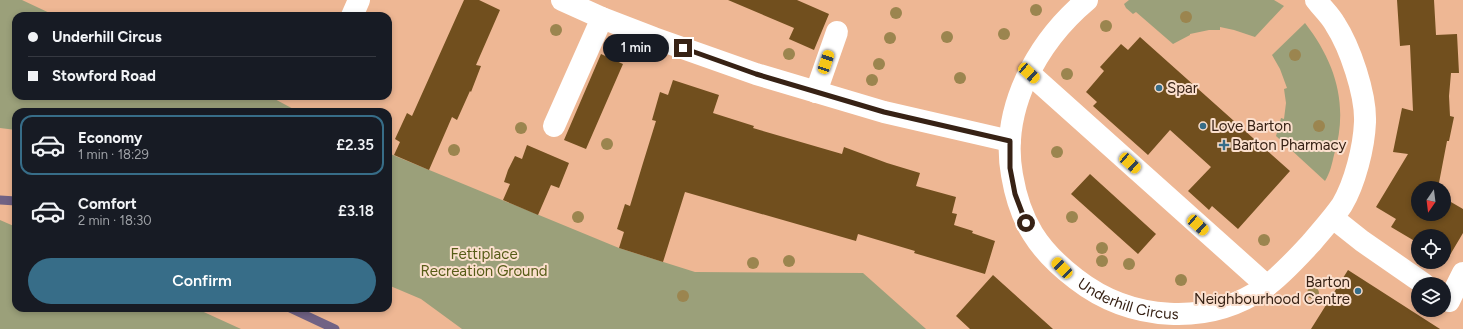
<!DOCTYPE html>
<meta charset="utf-8">
<style>
body{margin:0;font-family:Figtree,sans-serif;background:#242831;color:#f1f3f6;height:100vh;display:flex;flex-direction:column;font-size:15px;white-space:nowrap}
*{box-sizing:border-box;margin:0}
p{font-size:13px;color:#9ea1a6}
.icon{flex:none;width:22px;height:22px;fill:none;stroke:currentColor;stroke-width:2;stroke-linecap:round;stroke-linejoin:round}
.map{position:relative;flex:1;overflow:hidden}
.drawer{position:absolute;left:12px;top:108px;width:380px;height:204px;display:flex;flex-direction:column;background:#171b24;border-radius:12px;box-shadow:0 2px 6px #0003}
.drawer>*{flex:none}
.top-card{position:absolute;left:12px;top:12px;width:380px;height:88px;border-radius:12px;box-shadow:0 2px 6px #0003;display:grid;align-content:center;height:88px;padding:0 16px;background:#171b24}
.needle{width:26px;rotate:194deg}
.fabs{position:absolute;left:1411px;top:181px;display:grid;gap:8px}
.fabs a{display:grid;place-items:center;width:40px;height:40px;border-radius:50%;background:#171b24;box-shadow:0 2px 6px #0003;font-size:20px}
.end{position:absolute;width:18px;height:18px;margin:-9px;border:5px solid #372215;background:#fff;box-shadow:0 0 0 2px #fff}
.from{border-radius:50%}
.bubble{position:absolute;height:28px;border-radius:14px;background:#171b24;box-shadow:0 2px 6px #0003;font-size:13px;font-weight:600;line-height:28px;text-align:center}
.car{position:absolute;width:12px;height:24px;margin:-12px -6px;border-radius:5px;box-shadow:0 0 3px 1px #0007;background:linear-gradient(#f5c518 24%,#345 0 40%,#f5c518 0 76%,#345 0 86%,#f5c518 0)}
.top-card b{display:flex;align-items:center;gap:14px;height:38px;font-size:15px}
.top-card b+b{border-top:1px solid #363941}
.top-card i{width:10px;height:10px;background:#f1f3f6}
ul{padding:7px 0 0;list-style:none}
li{display:flex;align-items:center;gap:12px;height:60px;margin:0 8px 6px;padding:0 8px;border:2px solid transparent;border-radius:12px}
li div{flex:1}
li b{display:block;font-size:15px}
li em{font-style:normal;font-weight:600}
li.current{border-color:#376d88}
li>.icon{width:36px;height:36px;stroke-width:1.5}
.primary-button{display:flex;gap:8px;margin-top:auto;padding:8px 16px}
.primary-button a{flex:1;height:46px;border-radius:24px;background:#376d88;color:#fff;font-size:16px;font-weight:600;line-height:46px;text-align:center}
.map>svg:first-child{display:block}
</style>
<div class="map">
<svg width="1463" height="329" viewBox="0 0 1463 329">
<rect width="100%" height="100%" fill="#eeb794"/>
<!-- green -->
<path fill="#9ba07a" d="M 0,0 L 22,0 L 56,16 L 16,16 L 16,96 L 269,96 L 299,112 L 16,112 L 16,130 L 0,128 Z
M 1129,0 L 1274,0 L 1284,6 L 1255,37 L 1234,30 L 1220,27 L 1220,30 L 1209,30 L 1190,34 L 1190,35 L 1173,44 L 1136,12 L 1133,14 L 1126,8 L 1124,4 Z
M 1305,23 C 1336,63 1349,106 1334,155 C 1332,164 1330,173 1325,181 L 1276,136 L 1281,118 L 1284,119 L 1286,103 L 1284,89 L 1287,88 L 1280,69 L 1272,55 Z
M 388,153 L 619,248 L 695,272 L 863,273 L 926,329 L 462,329 L 421,299 L 388,285 Z
M 0,220 L 16,227 L 16,308 L 195,308 L 241,329 L 0,329 Z"/>
<g fill="none" stroke-linecap="round" stroke-linejoin="round">
<!-- stream -->
<path stroke="#706284" stroke-width="9" d="M 0,200 L 16,201
M 290,308 L 335,329"/>
</g>
<!-- building -->
<path fill="#714f1e" d="M 464,0 L 479,0 L 500,10 L 476,65 L 481,66 L 471,92 L 470,91 L 457,120 L 452,117 L 429,170 L 394,155 L 400,142 L 395,139 L 407,113 L 412,116 Z
M 728,0 L 797,0 L 829,14 L 814,50 L 789,39 L 794,28 Z
M 1397,0 L 1434,0 L 1436,35 L 1457,34 L 1459,73 L 1451,73 L 1449,96 L 1450,116 L 1454,117 L 1449,141 L 1447,141 L 1438,188 L 1418,188 L 1418,214 L 1444,214 L 1444,198 L 1463,209 L 1463,233 L 1447,260 L 1444,259 L 1444,236 L 1418,236 L 1418,243 L 1391,227 L 1396,219 L 1376,207 L 1408,154 L 1393,152 L 1402,108 L 1413,111 L 1410,45 L 1400,46 Z
M 1140,37 L 1290,171 L 1238,229 L 1212,206 L 1209,210 L 1188,191 L 1211,167 L 1170,130 L 1148,155 L 1093,106 L 1097,102 L 1086,92 L 1104,71 L 1100,67 L 1121,44 L 1128,50 Z
M 601,54 L 623,64 L 586,149 L 564,140 Z
M 673,80 L 719,95 L 713,113 L 754,126 L 753,128 L 842,154 L 844,147 L 887,163 L 920,173 L 916,186 L 956,197 L 952,213 L 957,214 L 954,225 L 973,231 L 972,233 L 995,241 L 985,274 L 914,253 L 915,251 L 858,234 L 856,241 L 685,192 L 663,262 L 619,248 L 624,232 L 617,229 L 625,204 L 630,206 L 643,163 L 656,121 L 652,120 L 660,92 L 668,95 Z
M 527,145 L 569,163 L 559,188 L 551,185 L 538,215 L 503,200 L 510,184 L 504,182 L 508,170 L 515,156 L 522,159 Z
M 1090,174 L 1156,234 L 1138,254 L 1071,194 Z
M 1348,270 L 1440,329 L 1311,329 Z
M 993,275 L 1053,329 L 970,329 L 956,316 Z"/>
<g fill="none" stroke-linecap="round" stroke-linejoin="round">
<!-- minor -->
<g stroke="#fff" stroke-width="22">
<path d="M 562,0 L 602,18 L 654,38 L 756,74 L 884,112 L 1010,141"/>
<path id="s1" d="M 1087,0 C 1037,42 1000,109 1012,175 C 1020,222 1038,250 1076,279 C 1130,321 1208,327 1265,287 C 1280,277 1300,255 1312,242 C 1322,230 1333,218 1342,205 C 1355,183 1364,147 1365,122 C 1366,94 1350,47 1335,24 C 1330,15 1322,8 1316,0"/>
<path d="M 352,16 L 359,0"/>
<path d="M 1029,73 L 1267,286"/>
<path d="M 816,92 L 837,32"/>
<path d="M 554,126 L 602,18"/>
<path d="M 1333,218 L 1362,241 L 1424,284"/>
<path d="M 1449,301 L 1463,273"/>
</g>
</g>
<!-- trees -->
<g fill="#9b854f">
<circle cx="1036" cy="10" r="6"/>
<circle cx="896" cy="13" r="6"/>
<circle cx="1186" cy="17" r="6"/>
<circle cx="1106" cy="26" r="6"/>
<circle cx="556" cy="30" r="6"/>
<circle cx="1004" cy="34" r="6"/>
<circle cx="947" cy="37" r="6"/>
<circle cx="890" cy="38" r="6"/>
<circle cx="789" cy="54" r="6"/>
<circle cx="1295" cy="55" r="6"/>
<circle cx="879" cy="64" r="6"/>
<circle cx="1067" cy="74" r="6"/>
<circle cx="960" cy="78" r="6"/>
<circle cx="872" cy="80" r="6"/>
<circle cx="1319" cy="126" r="6"/>
<circle cx="521" cy="128" r="6"/>
<circle cx="607" cy="144" r="6"/>
<circle cx="454" cy="150" r="6"/>
<circle cx="1057" cy="152" r="6"/>
<circle cx="578" cy="217" r="6"/>
<circle cx="1072" cy="217" r="6"/>
<circle cx="1264" cy="240" r="6"/>
<circle cx="1102" cy="248" r="6"/>
<circle cx="789" cy="261" r="6"/>
<circle cx="1102" cy="261" r="6"/>
<circle cx="753" cy="263" r="6"/>
<circle cx="1129" cy="264" r="6"/>
<circle cx="1181" cy="280" r="6"/>
<circle cx="1313" cy="293" r="6"/>
<circle cx="683" cy="296" r="6"/>
</g>
<g fill="none" stroke-linecap="round" stroke-linejoin="round">
<!-- route -->
<path stroke="#372215" stroke-width="5" d="M 683,48 L 756,74 L 884,112 L 1010,141 L 1010,168 L 1015,194 L 1026,223"/>
</g>
<!-- markers -->
<g fill="#376d88" stroke="#fbdfcd" stroke-width="1.5">
<circle cx="1159" cy="88" r="4"/>
<circle cx="1203" cy="126" r="4"/>
<path d="M1222 139h4v4h4v4h-4v4h-4v-4h-4v-4h4z"/>
<circle cx="1358" cy="291" r="4"/>
</g>
<g text-anchor="middle" dominant-baseline="central" stroke-width="4" stroke-linejoin="round" paint-order="stroke">
<!-- poi labels -->
<g font-size="15" fill="#372215" stroke="#fbdfcd" text-anchor="start">
<text x="1167" y="88">Spar</text>
<text x="1211" y="126">Love Barton</text>
<text x="1232" y="145">Barton Pharmacy</text>
<text x="1350" y="282" text-anchor="end">Barton<tspan x="1350" dy="17">Neighbourhood Centre</tspan></text>
</g>
<!-- park labels -->
<g font-size="15" fill="#575c17" stroke="#fbdfcd">
<text x="484" y="254">Fettiplace<tspan x="484" dy="17">Recreation Ground</tspan></text>
</g>
<!-- street labels -->
<g font-size="15" fill="#372215" stroke="#fbdfcd">
<text stroke="none"><textPath href="#s1" startOffset="382">Underhill Circus</textPath></text>
</g>
</g>
</svg>
<div class="fabs">
<a><svg class="needle" viewBox="-14 -14 28 28"><path d="M0-13l5 13h-10z" fill="#e53935"/><path d="M0 13l5-13h-10z" fill="#9ea1a6"/></svg></a>
<a><svg class="icon" aria-label="locate" viewBox="0 0 24 24"><circle cx="12" cy="12" r="6"/><path d="M12 2v4M12 18v4M2 12h4M18 12h4"/></svg></a>
<a><svg class="icon" aria-label="layers" viewBox="0 0 24 24"><path d="M12 4l9 5-9 5-9-5zM3 14l9 5 9-5"/></svg></a>
</div>
<i class="end from" style="left:1026px;top:223px"></i>
<i class="end" style="left:683px;top:48px"></i>
<div class="bubble" style="left:603px;top:34px;width:66px">1 min</div>
<i class="car" style="left:826px;top:62px;rotate:19deg"></i>
<i class="car" style="left:1029px;top:73px;rotate:132deg"></i>
<i class="car" style="left:1130px;top:163px;rotate:132deg"></i>
<i class="car" style="left:1198px;top:225px;rotate:132deg"></i>
<i class="car" style="left:1062px;top:268px;rotate:315deg"></i>
<div class="top-card">
<b><i class="from"></i>Underhill Circus</b>
<b><i></i>Stowford Road</b>
</div>
<section class="drawer">
<ul>
<li class="current"><svg class="icon" aria-label="car" viewBox="0 0 24 24"><path d="M5 17H2v-5l4-1 3-4h7l3 4 3 1v5h-3M9 17h6M6 11h13"/><circle cx="7" cy="17" r="2"/><circle cx="17" cy="17" r="2"/></svg><div><b>Economy</b><p>1 min · 18:29</p></div><em>£2.35</em></li>
<li><svg class="icon" aria-label="car" viewBox="0 0 24 24"><path d="M5 17H2v-5l4-1 3-4h7l3 4 3 1v5h-3M9 17h6M6 11h13"/><circle cx="7" cy="17" r="2"/><circle cx="17" cy="17" r="2"/></svg><div><b>Comfort</b><p>2 min · 18:30</p></div><em>£3.18</em></li>
</ul>
<div class="primary-button"><a>Confirm</a></div>
</section>
</div>
